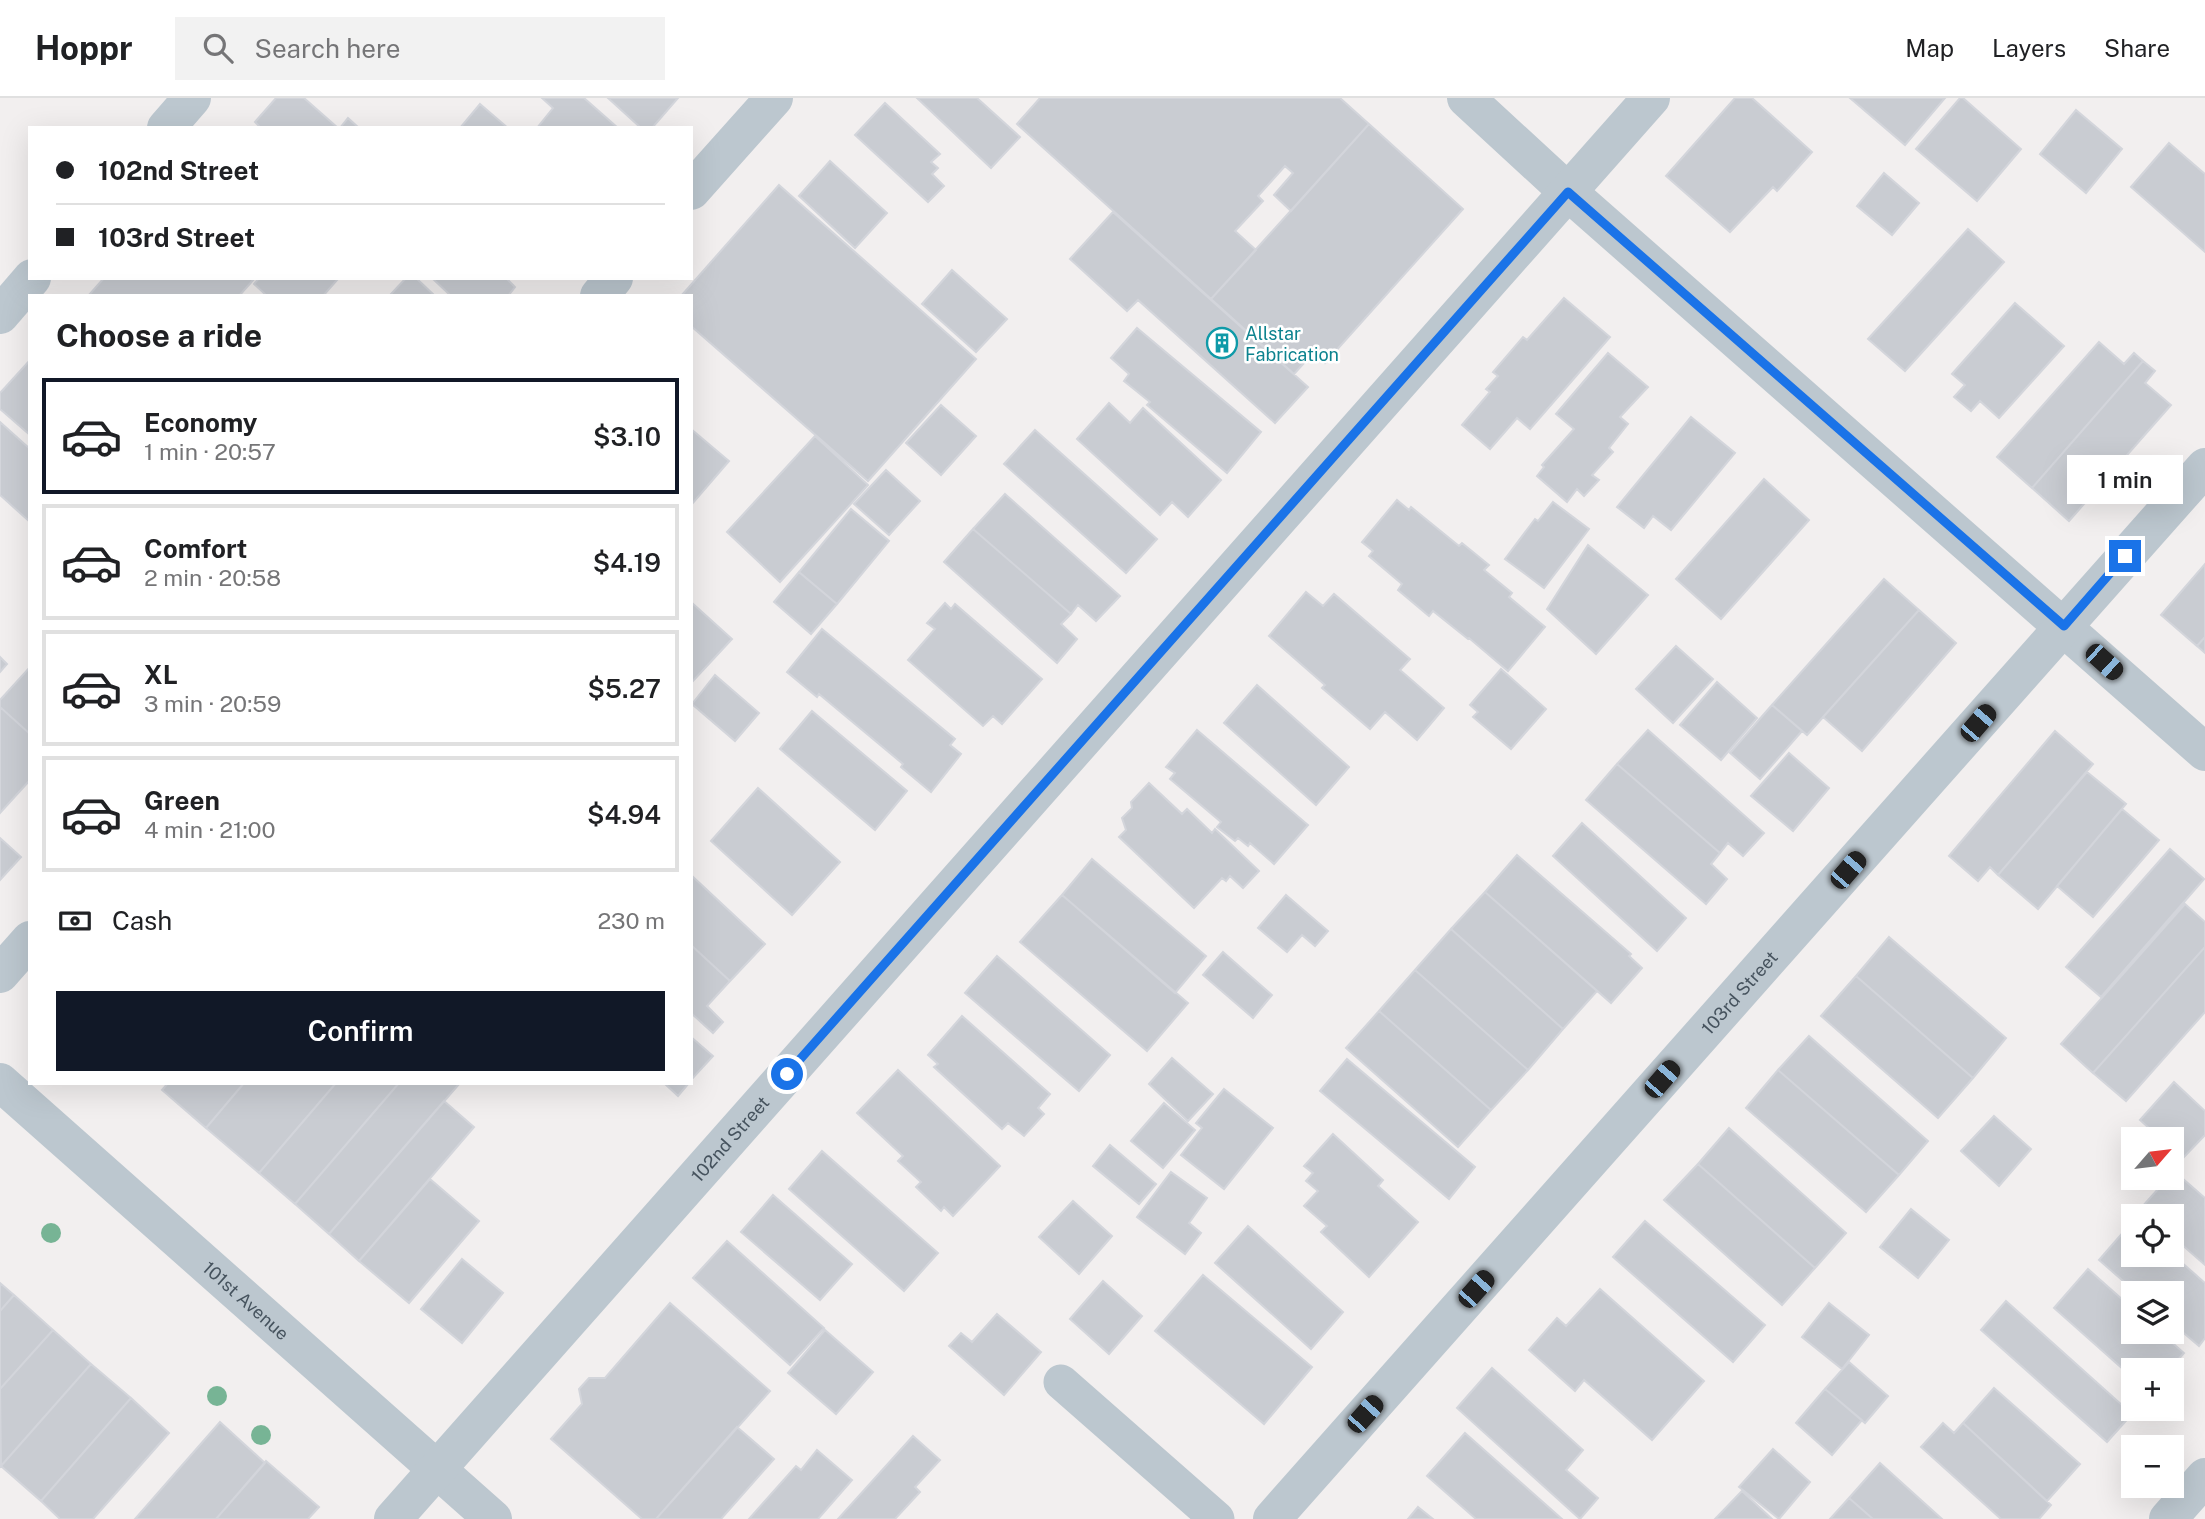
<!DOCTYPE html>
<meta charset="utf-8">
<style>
body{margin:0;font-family:"Public Sans",sans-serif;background:#f2f2f2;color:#202124;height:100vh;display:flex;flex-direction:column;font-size:26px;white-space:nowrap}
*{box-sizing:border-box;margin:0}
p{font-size:23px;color:#757577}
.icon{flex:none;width:38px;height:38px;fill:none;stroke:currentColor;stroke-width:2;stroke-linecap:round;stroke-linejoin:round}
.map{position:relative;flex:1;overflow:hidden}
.sheet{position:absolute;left:28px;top:196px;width:665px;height:791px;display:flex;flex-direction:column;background:#fff;border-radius:0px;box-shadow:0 7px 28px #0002}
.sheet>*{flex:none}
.hud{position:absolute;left:28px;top:28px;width:665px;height:154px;border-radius:0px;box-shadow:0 7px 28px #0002;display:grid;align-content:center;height:154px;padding:0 28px;background:#fff}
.needle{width:46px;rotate:62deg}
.controls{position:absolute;left:2121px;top:1029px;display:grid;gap:14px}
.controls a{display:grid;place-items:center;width:63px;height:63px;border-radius:0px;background:#fff;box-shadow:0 7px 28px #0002;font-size:35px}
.end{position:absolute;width:32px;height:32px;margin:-16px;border:9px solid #1a73e8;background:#fff;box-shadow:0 0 0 4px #fff}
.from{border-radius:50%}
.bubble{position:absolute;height:49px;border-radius:0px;background:#fff;box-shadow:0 7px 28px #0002;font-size:23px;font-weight:600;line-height:49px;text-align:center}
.car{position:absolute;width:21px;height:42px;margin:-21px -10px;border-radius:9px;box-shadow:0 0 5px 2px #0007;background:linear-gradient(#222 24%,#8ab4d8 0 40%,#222 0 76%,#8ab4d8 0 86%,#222 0)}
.hud b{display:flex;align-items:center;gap:24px;height:66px;font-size:26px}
.hud b+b{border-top:2px solid #e0e0e0}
.hud i{width:18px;height:18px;background:#202124}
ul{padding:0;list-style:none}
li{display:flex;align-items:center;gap:21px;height:116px;margin:0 14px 10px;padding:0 14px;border:4px solid #e0e0e0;border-radius:0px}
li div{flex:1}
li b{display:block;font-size:26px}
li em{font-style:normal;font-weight:600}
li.active{border-color:#111827}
li>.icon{width:63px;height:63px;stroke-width:1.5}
h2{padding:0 28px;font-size:32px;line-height:84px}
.pay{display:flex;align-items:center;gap:18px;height:77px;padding:0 28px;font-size:26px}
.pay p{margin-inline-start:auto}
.primary-button{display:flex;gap:14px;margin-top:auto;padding:14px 28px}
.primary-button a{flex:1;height:80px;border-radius:0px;background:#111827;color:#fff;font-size:28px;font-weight:600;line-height:80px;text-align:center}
header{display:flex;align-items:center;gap:42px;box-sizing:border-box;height:98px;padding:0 35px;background:#fff;border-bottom:2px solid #e0e0e0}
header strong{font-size:33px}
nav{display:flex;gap:38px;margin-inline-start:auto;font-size:24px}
.search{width:490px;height:63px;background:#f2f2f2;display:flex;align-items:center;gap:18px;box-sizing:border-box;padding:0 24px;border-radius:0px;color:#757577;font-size:26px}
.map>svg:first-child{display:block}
</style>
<header>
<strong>Hoppr</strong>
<div class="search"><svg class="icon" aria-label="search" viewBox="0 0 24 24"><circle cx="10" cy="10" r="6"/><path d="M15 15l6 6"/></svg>Search here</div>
<nav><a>Map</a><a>Layers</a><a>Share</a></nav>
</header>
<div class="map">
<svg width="2205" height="1421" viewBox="0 0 2205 1421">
<rect width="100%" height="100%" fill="#f2efef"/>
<!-- building -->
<path fill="#c9ccd2" stroke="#d3d5db" stroke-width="2" d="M 276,0 L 304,0 L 338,30 L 261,30 L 255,24 Z
M 542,0 L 584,0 L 618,30 L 537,30 L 553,10 Z
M 608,0 L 678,0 L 652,30 L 641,30 Z
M 917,0 L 977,0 L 1020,39 L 991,70 Z
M 1040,0 L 1340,0 L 1369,26 L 1291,113 L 1274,97 L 1293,75 L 1285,68 L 1258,98 L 1263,103 L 1235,133 L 1256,152 L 1211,201 L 1017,26 Z
M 1735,0 L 1752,0 L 1812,54 L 1777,93 L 1773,89 L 1730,134 L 1666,78 Z
M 1850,0 L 1945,0 L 1905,47 Z
M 1960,0 L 1963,0 L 2021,51 L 1977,103 L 1916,51 Z
M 885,5 L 940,56 L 931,64 L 938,70 L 932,76 L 944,88 L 928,104 L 855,37 Z
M 480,6 L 508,30 L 460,30 Z
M 2076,12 L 2122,51 L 2086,95 L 2040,56 Z
M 348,20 L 359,30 L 340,30 Z
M 1369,26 L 1463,111 L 1325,265 L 1314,254 L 1294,276 L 1211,201 Z
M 2169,45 L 2205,76 L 2205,154 L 2131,89 Z
M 830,63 L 887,115 L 855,150 L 799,98 Z
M 1884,75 L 1919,105 L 1892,137 L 1857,108 Z
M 779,87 L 976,261 L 868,383 L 691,228 L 691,198 L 681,198 Z
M 1113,114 L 1308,289 L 1275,325 L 1138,202 L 1127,213 L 1070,161 Z
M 1968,131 L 2004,164 L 1905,273 L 1868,241 Z
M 952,172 L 1007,221 L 976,254 L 922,206 Z
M 104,180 L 255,180 L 239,198 L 88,198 Z
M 259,180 L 335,180 L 337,182 L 323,198 L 267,198 L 254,186 Z
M 406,180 L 416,180 L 435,198 L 390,197 Z
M 432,180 L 506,180 L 515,189 L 508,198 L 451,198 Z
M 1564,200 L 1610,239 L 1530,331 L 1517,320 L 1490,351 L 1462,327 L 1490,294 L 1486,291 L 1498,278 L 1493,274 L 1523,239 L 1527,242 Z
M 2015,205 L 2064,248 L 1999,320 L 1980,303 L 1971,313 L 1954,299 L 1965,287 L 1952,276 Z
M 1137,230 L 1261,334 L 1227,375 L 1147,307 L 1150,304 L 1124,283 L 1129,276 L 1111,260 Z
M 2099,244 L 2124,266 L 2134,255 L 2143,263 L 2032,390 L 1997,359 Z
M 1608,255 L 1648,289 L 1620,319 L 1628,326 L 1609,350 L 1613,354 L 1592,377 L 1599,382 L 1584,398 L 1577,391 L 1567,404 L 1537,378 L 1544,369 L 1542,367 L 1574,331 L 1556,316 Z
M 30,262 L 30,337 L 0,311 L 0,295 Z
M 2143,263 L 2155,273 L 2145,285 L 2171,307 L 2069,423 L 2032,390 Z
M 1109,305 L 1130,325 L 1143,310 L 1221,382 L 1188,419 L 1172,404 L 1160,417 L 1077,341 Z
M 941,307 L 976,338 L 941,377 L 906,345 Z
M 1691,319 L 1735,355 L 1671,432 L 1653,418 L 1644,430 L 1617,409 Z
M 0,324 L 30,351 L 30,424 L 0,397 Z
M 691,331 L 729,363 L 692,406 L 691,406 Z
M 1035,332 L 1157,441 L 1126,475 L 1004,366 Z
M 815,338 L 868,387 L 780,484 L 727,434 Z
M 886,372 L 920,403 L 889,437 L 854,406 Z
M 1764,381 L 1809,422 L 1721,521 L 1676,481 Z
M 1005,396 L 1120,498 L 1096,523 L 1078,507 L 1071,516 L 973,431 Z
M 1397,402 L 1409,412 L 1411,409 L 1459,448 L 1462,445 L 1489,467 L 1484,472 L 1512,495 L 1509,499 L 1545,529 L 1508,573 L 1469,540 L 1468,541 L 1433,513 L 1429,518 L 1398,492 L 1402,486 L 1369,458 L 1373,453 L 1362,444 Z
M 1553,404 L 1589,431 L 1544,490 L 1505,461 L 1535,421 L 1538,423 Z
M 851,411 L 889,443 L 837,506 L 799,474 Z
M 973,431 L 1071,516 L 1061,526 L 1077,541 L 1057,565 L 944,464 Z
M 1588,447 L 1648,497 L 1596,556 L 1547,511 Z
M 2205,466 L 2205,539 L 2197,548 L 2161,517 Z
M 799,474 L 837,506 L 811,536 L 774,504 Z
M 1884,481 L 1919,512 L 1807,637 L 1772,607 Z
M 1306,494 L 1323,508 L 1334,496 L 1410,561 L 1400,572 L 1444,610 L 1417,642 L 1385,614 L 1370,631 L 1322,590 L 1325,587 L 1269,538 Z
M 691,504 L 732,541 L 692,584 L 691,583 Z
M 945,505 L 951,511 L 955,506 L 1042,581 L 1002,626 L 993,618 L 983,628 L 908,562 L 935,531 L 927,525 Z
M 1919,512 L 1956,545 L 1862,653 L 1823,619 Z
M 822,531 L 955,641 L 950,647 L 961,656 L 931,694 L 901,669 L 903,666 L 819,596 L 817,599 L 787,574 Z
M 2205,539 L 2205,555 L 2197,548 Z
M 1676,548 L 1713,581 L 1673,625 L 1636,591 Z
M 0,559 L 7,566 L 0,574 Z
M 30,569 L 30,636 L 0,609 L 0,602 Z
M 1501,571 L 1546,611 L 1511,651 L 1473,619 L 1478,614 L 1470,607 Z
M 715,577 L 759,615 L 735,643 L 692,606 Z
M 1717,584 L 1757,620 L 1721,662 L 1680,627 Z
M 1257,587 L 1349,669 L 1316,707 L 1224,625 Z
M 1772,607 L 1802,633 L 1760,681 L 1730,655 Z
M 0,609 L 30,636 L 30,682 L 0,715 Z
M 812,613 L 907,693 L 875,732 L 780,651 Z
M 1197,632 L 1308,727 L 1274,766 L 1250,745 L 1248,748 L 1238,740 L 1235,743 L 1217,729 L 1221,724 L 1170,681 L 1175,675 L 1166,669 Z
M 1648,632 L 1764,735 L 1743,758 L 1728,745 L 1720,755 L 1617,666 Z
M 2055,633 L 2093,666 L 1998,777 L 1990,769 L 1978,783 L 1949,758 Z
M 1789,655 L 1829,690 L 1793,733 L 1751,698 Z
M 1617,666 L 1720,755 L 1711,766 L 1727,781 L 1706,806 L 1586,702 Z
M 2087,674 L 2126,706 L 2038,811 L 1998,777 Z
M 1149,685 L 1182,716 L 1187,711 L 1212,735 L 1215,731 L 1259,773 L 1243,790 L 1230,778 L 1226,783 L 1222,780 L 1194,810 L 1119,739 L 1126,732 L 1122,720 L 1132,710 L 1131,704 Z
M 758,690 L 840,764 L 792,817 L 711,743 Z
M 2122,711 L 2159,742 L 2093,819 L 2057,788 Z
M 1582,725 L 1686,820 L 1657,853 L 1553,758 Z
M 0,740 L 21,759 L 0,782 Z
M 2170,751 L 2204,781 L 2101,899 L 2066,869 Z
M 1517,757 L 1631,856 L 1629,858 L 1642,870 L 1611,905 L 1485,794 Z
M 1092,761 L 1206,858 L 1175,895 L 1062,797 Z
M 691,777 L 765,846 L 730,883 L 691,847 Z
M 1485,794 L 1597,893 L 1563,931 L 1451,831 Z
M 1062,797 L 1188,905 L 1147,953 L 1020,844 Z
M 1286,797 L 1328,833 L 1315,848 L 1302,837 L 1287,854 L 1258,830 Z
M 2185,806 L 2205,824 L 2205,849 L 2093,975 L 2061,946 Z
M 1451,831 L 1563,931 L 1528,972 L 1415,872 Z
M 1889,839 L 2006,940 L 1973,980 L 1856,878 Z
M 691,847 L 730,883 L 707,908 L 723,924 L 713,935 L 691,915 Z
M 2205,849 L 2205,914 L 2126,1003 L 2093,975 Z
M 1223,854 L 1272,897 L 1253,920 L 1203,877 Z
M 997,858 L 1110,957 L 1079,993 L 965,895 Z
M 1415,872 L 1528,972 L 1491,1012 L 1379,913 Z
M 1856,878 L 1973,980 L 1938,1020 L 1821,918 Z
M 1379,913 L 1491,1012 L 1458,1049 L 1346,950 Z
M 962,918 L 1050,996 L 1038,1010 L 1044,1016 L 1024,1038 L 1008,1025 L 1002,1031 L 934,969 L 938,966 L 928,957 Z
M 1809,938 L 1928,1043 L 1899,1077 L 1778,972 Z
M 691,939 L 713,958 L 691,982 Z
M 1172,960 L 1213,996 L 1188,1023 L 1149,986 Z
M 1347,961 L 1475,1069 L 1449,1101 L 1320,993 Z
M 898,972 L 1000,1068 L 953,1118 L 944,1109 L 941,1113 L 916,1089 L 921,1084 L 898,1063 L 903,1058 L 857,1015 Z
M 1778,972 L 1899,1077 L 1866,1114 L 1746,1010 Z
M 2174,984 L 2205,1013 L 2205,1037 L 2182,1061 L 2172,1052 L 2172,1041 L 2161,1041 L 2140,1022 Z
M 168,985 L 244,985 L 206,1030 L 162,992 Z
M 244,985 L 336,985 L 259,1075 L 206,1030 Z
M 336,985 L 399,985 L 295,1106 L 259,1075 Z
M 399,985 L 460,985 L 329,1136 L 295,1106 Z
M 664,985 L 689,985 L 678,998 Z
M 1224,991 L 1273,1030 L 1224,1091 L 1181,1057 L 1202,1030 L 1196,1025 Z
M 444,1003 L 474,1029 L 359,1163 L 329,1136 Z
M 1164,1005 L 1195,1032 L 1163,1070 L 1131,1043 Z
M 1994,1018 L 2031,1051 L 1999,1088 L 1961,1053 Z
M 1729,1030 L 1846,1135 L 1815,1170 L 1698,1066 Z
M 1333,1036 L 1383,1082 L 1378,1088 L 1418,1124 L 1369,1179 L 1321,1134 L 1327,1128 L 1304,1108 L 1318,1093 L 1306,1083 L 1313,1075 L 1304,1068 Z
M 1110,1047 L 1156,1086 L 1139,1106 L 1093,1068 Z
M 822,1053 L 938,1155 L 904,1193 L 789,1091 Z
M 1698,1066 L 1815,1170 L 1782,1207 L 1664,1102 Z
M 2174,1073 L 2205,1100 L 2205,1167 L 2172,1138 L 2172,1118 L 2150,1118 L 2141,1110 L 2168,1080 L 2172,1080 Z
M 1171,1074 L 1207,1100 L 1189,1125 L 1201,1135 L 1185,1156 L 1137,1119 Z
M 430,1081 L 479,1123 L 409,1205 L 359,1163 Z
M 773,1097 L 852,1166 L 820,1202 L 741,1134 Z
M 1073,1103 L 1112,1138 L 1079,1176 L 1039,1139 Z
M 1911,1111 L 1949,1142 L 1918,1180 L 1880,1149 Z
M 1645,1123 L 1765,1227 L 1733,1264 L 1613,1159 Z
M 2133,1123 L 2133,1157 L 2172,1156 L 2205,1185 L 2205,1240 L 2199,1248 L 2172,1225 L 2172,1195 L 2137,1195 L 2099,1162 Z
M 1248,1128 L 1343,1214 L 1311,1251 L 1215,1165 Z
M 727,1143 L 824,1230 L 790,1267 L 693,1180 Z
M 462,1161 L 503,1195 L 462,1245 L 421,1211 Z
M 2088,1171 L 2133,1211 L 2133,1234 L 2160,1234 L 2184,1255 L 2169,1272 L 2133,1272 L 2133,1280 L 2054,1210 Z
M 1203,1177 L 1312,1269 L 1264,1326 L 1155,1233 Z
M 1103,1183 L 1142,1218 L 1109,1256 L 1070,1221 Z
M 0,1185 L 14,1197 L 0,1213 Z
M 1600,1191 L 1704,1283 L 1652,1342 L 1584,1282 L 1575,1293 L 1529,1252 L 1557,1220 L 1566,1228 Z
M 14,1197 L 53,1232 L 0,1291 L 0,1213 Z
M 2006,1203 L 2132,1316 L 2107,1344 L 1981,1232 Z
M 670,1205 L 770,1293 L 656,1421 L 642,1421 L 551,1341 L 582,1306 L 579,1291 L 589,1280 L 605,1280 Z
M 1829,1205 L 1869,1237 L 1842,1271 L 1802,1239 Z
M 997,1216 L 1041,1254 L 1004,1297 L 949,1248 L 961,1235 L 972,1244 Z
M 53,1232 L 91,1266 L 1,1368 L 0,1291 Z
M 825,1232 L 873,1274 L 836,1316 L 788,1275 Z
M 1849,1264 L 1888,1298 L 1865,1325 L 1825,1291 Z
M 91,1266 L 131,1300 L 41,1403 L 1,1368 Z
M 1492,1270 L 1583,1352 L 1566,1372 L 1598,1400 L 1580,1421 L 1457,1310 Z
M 1994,1290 L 2080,1366 L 2047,1403 L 1963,1325 Z
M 1825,1291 L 1862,1322 L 1832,1357 L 1796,1325 Z
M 131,1300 L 169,1335 L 93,1421 L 60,1421 L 41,1403 Z
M 220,1324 L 265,1365 L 216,1421 L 135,1421 Z
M 1943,1325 L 1954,1335 L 1963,1325 L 2051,1407 L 2039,1421 L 2001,1421 L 1921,1349 Z
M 737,1329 L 774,1361 L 721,1421 L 656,1421 Z
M 1465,1335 L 1562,1421 L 1476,1421 L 1427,1378 Z
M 913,1338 L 940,1362 L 915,1389 L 920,1394 L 895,1421 L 838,1421 Z
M 1773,1351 L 1810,1384 L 1779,1421 L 1739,1389 Z
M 817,1352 L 852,1382 L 818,1421 L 749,1421 L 796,1368 L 801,1372 Z
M 266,1363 L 319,1409 L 308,1421 L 216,1421 Z
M 1880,1365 L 1942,1421 L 1873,1421 L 1849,1400 Z
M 1742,1393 L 1772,1421 L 1715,1421 Z
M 1849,1400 L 1873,1421 L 1830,1421 Z
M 1418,1409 L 1433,1421 L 1408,1421 Z"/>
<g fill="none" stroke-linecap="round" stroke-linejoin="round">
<!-- service -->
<path stroke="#bcc7cf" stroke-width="35" d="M 1061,1284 L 1217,1421"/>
<!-- minor -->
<g stroke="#bcc7cf" stroke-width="38">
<path d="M 1466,0 L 1568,94 L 2205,654"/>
<path d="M 166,30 L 192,0"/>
<path d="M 691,93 L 774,0"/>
<path d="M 599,198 L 614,180"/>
<path d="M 0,217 L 32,180"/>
<path d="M 0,876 L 30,842"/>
<path id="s1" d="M 0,984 L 493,1421"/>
<path id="s2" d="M 393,1421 L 1651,0"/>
<path id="s3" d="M 1272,1421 L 2205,369"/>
<path d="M 2168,1421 L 2205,1379"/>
</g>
</g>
<!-- trees -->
<g fill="#77b495">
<circle cx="51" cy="1135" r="10"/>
<circle cx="217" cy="1298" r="10"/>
<circle cx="261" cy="1337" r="10"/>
</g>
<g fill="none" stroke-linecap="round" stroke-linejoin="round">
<!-- route -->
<path stroke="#1a73e8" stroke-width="9" d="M 787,976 L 1568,94 L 2064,528 L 2125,458"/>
</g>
<!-- icons -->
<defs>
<g id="building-ring" transform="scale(1.575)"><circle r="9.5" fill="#fff" stroke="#0f9aa8" stroke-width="1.5"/><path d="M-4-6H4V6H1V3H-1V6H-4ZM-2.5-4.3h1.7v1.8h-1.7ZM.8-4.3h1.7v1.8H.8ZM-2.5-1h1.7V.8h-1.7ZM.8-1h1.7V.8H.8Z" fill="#0f9aa8"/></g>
</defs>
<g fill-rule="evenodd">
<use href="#building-ring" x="1222" y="245"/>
</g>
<g text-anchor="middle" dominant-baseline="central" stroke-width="5" stroke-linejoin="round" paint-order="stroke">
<!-- culture labels -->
<g font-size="18" fill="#0d838f" stroke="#fff" text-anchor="start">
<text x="1245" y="235">Allstar<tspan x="1245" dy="21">Fabrication</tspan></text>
</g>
<!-- street labels -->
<g font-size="18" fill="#46535e" stroke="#fff">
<text stroke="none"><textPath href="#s3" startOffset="704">103rd Street</textPath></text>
<text stroke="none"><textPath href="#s2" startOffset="508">102nd Street</textPath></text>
<text stroke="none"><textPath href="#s1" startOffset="329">101st Avenue</textPath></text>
</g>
</g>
</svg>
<div class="controls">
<a><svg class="needle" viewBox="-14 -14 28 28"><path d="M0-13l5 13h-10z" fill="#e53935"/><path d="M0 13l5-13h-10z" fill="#757577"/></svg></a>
<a><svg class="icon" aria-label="locate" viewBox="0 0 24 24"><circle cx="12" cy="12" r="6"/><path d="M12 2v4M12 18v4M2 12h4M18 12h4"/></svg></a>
<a><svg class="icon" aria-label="layers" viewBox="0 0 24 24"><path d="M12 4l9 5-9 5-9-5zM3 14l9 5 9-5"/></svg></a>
<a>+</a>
<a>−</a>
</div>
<i class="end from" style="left:787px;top:976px"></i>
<i class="end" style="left:2125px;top:458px"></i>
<div class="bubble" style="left:2067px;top:357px;width:116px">1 min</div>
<i class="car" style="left:2104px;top:564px;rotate:132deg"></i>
<i class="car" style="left:1978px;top:625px;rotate:41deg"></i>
<i class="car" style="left:1848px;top:772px;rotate:41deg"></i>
<i class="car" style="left:1662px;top:981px;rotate:41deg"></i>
<i class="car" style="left:1476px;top:1191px;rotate:42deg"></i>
<i class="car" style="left:1365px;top:1316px;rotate:42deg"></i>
<div class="hud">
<b><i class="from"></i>102nd Street</b>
<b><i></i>103rd Street</b>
</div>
<section class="sheet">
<h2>Choose a ride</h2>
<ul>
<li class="active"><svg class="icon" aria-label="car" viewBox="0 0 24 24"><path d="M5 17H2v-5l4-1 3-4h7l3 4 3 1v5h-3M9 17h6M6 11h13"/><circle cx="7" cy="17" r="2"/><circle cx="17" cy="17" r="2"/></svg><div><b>Economy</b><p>1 min · 20:57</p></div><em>$3.10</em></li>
<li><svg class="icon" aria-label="car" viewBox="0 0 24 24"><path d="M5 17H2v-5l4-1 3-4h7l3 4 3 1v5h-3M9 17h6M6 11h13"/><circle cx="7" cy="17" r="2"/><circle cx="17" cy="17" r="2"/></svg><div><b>Comfort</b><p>2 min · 20:58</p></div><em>$4.19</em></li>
<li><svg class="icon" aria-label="car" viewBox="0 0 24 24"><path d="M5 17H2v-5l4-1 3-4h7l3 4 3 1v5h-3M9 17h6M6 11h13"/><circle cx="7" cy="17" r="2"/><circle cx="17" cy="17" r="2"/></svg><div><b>XL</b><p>3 min · 20:59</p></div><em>$5.27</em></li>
<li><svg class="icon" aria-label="car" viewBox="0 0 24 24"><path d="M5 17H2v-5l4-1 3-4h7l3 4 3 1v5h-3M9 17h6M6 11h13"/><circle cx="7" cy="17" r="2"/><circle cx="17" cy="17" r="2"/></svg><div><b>Green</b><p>4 min · 21:00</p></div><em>$4.94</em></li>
</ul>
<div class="pay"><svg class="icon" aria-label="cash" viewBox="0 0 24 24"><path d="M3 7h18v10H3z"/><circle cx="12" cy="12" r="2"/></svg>Cash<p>230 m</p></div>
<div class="primary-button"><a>Confirm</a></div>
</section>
</div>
